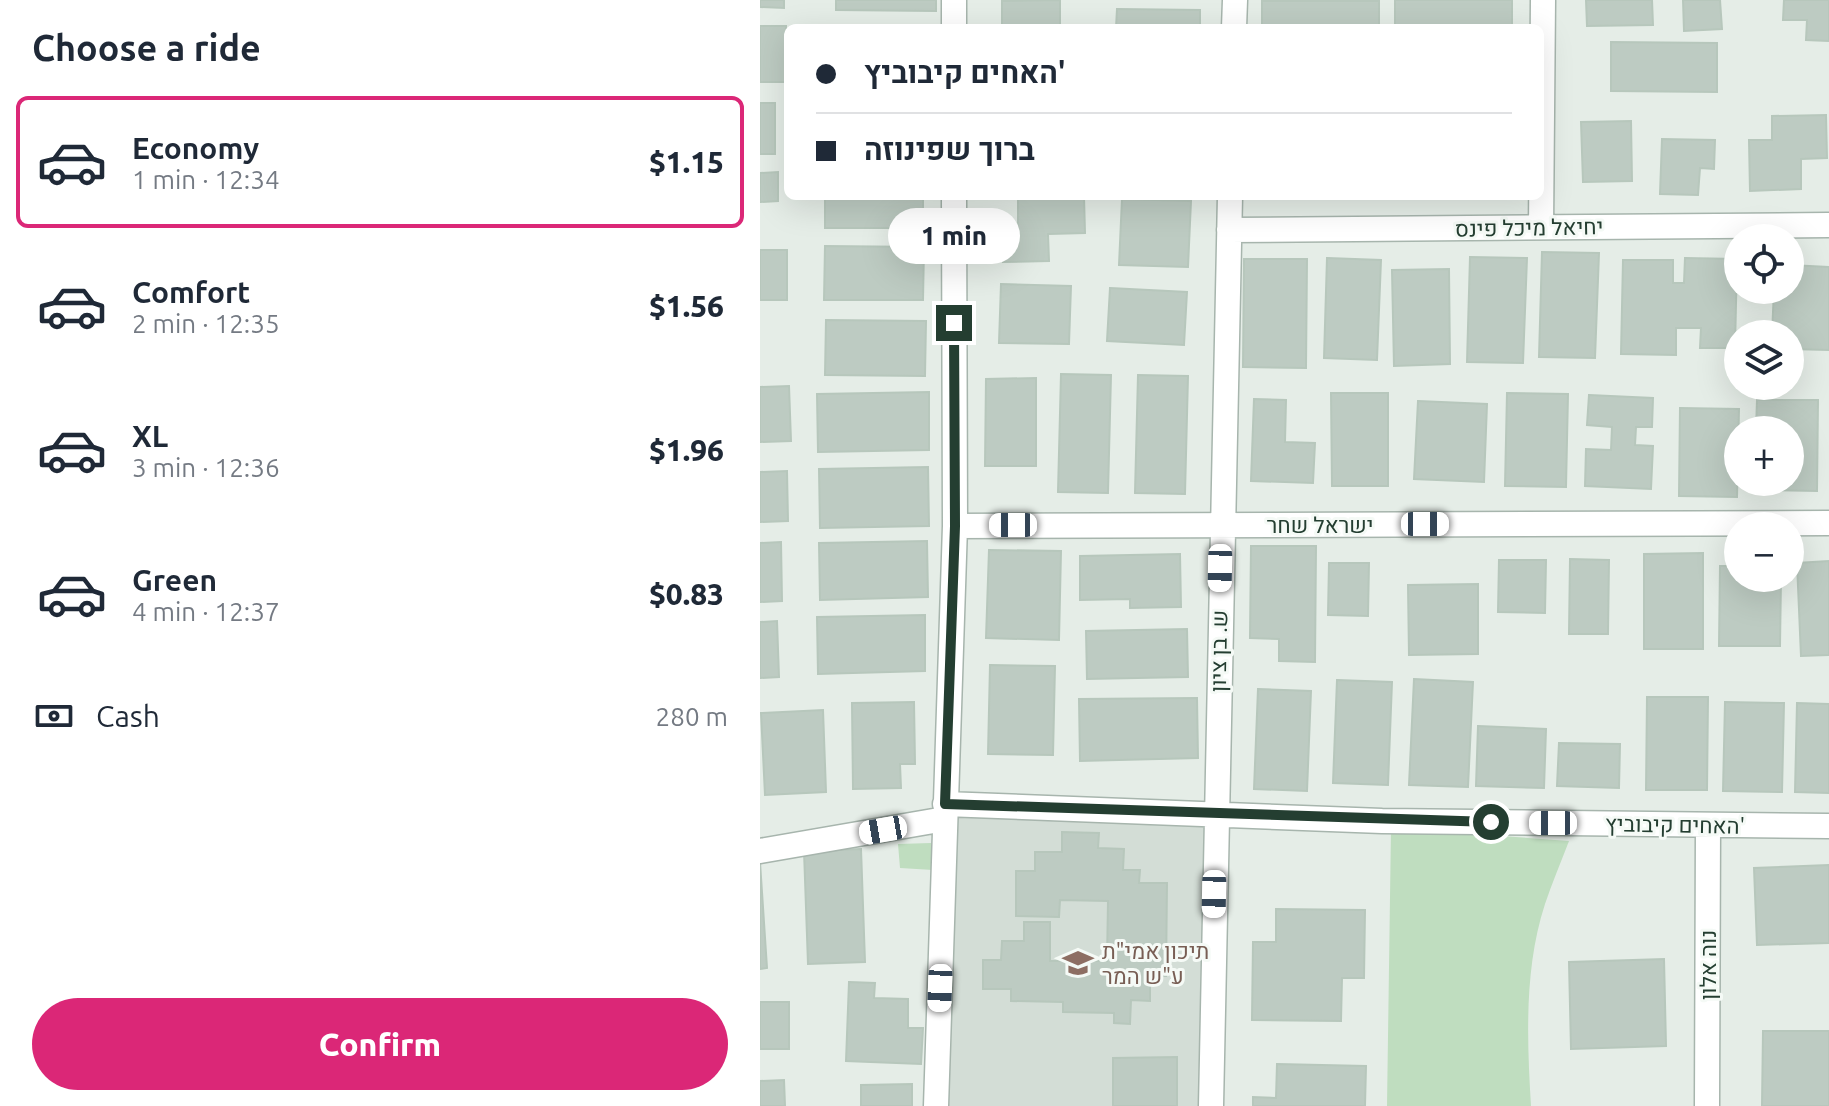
<!DOCTYPE html>
<meta charset="utf-8">
<style>
body{margin:0;font-family:Ubuntu,Heebo,sans-serif;background:#f2f2f3;color:#1f2937;height:100vh;display:flex;flex-direction:column;font-size:30px;white-space:nowrap}
*{box-sizing:border-box;margin:0}
p{font-size:26px;color:#747a83}
.icon{flex:none;width:44px;height:44px;fill:none;stroke:currentColor;stroke-width:2;stroke-linecap:round;stroke-linejoin:round}
.map{position:relative;flex:1;overflow:hidden}
.panel{display:flex;flex-direction:column;background:#fff;width:760px}
.panel>*{flex:none}
.hud{position:absolute;left:24px;top:24px;width:760px;height:176px;border-radius:12px;box-shadow:0 8px 32px #0002;display:grid;align-content:center;height:176px;padding:0 32px;background:#fff}
.tools{position:absolute;left:964px;top:224px;display:grid;gap:16px}
.tools a{display:grid;place-items:center;width:80px;height:80px;border-radius:50%;background:#fff;box-shadow:0 8px 32px #0002;font-size:40px}
.end{position:absolute;width:36px;height:36px;margin:-18px;border:10px solid #243e31;background:#fff;box-shadow:0 0 0 4px #fff}
.from{border-radius:50%}
.bubble{position:absolute;height:56px;border-radius:28px;background:#fff;box-shadow:0 8px 32px #0002;font-size:26px;font-weight:800;line-height:56px;text-align:center}
.car{position:absolute;width:24px;height:48px;margin:-24px -12px;border-radius:10px;box-shadow:0 0 6px 2px #0007;background:linear-gradient(#fff 24%,#345 0 40%,#fff 0 76%,#345 0 86%,#fff 0)}
.hud b{display:flex;align-items:center;gap:28px;height:76px;font-size:30px}
.hud b+b{border-top:2px solid #e0e1e3}
.hud i{width:20px;height:20px;background:#1f2937}
ul{padding:0;list-style:none}
li{display:flex;align-items:center;gap:24px;height:132px;margin:0 16px 12px;padding:0 16px;border:4px solid transparent;border-radius:12px}
li div{flex:1}
li b{display:block;font-size:30px}
li em{font-style:normal;font-weight:800}
li.on{border-color:#db2777}
li>.icon{width:72px;height:72px;stroke-width:1.5}
h2{padding:0 32px;font-size:36px;line-height:96px}
.pay{display:flex;align-items:center;gap:20px;height:88px;padding:0 32px;font-size:30px}
.pay p{margin-inline-start:auto}
.cta{display:flex;gap:16px;margin-top:auto;padding:16px 32px}
.cta a{flex:1;height:92px;border-radius:48px;background:#db2777;color:#fff;font-size:32px;font-weight:800;line-height:92px;text-align:center}
main{display:flex;flex:1;min-height:0}
.map>svg:first-child{display:block}
</style>
<main>
<section class="panel">
<h2>Choose a ride</h2>
<ul>
<li class="on"><svg class="icon" aria-label="car" viewBox="0 0 24 24"><path d="M5 17H2v-5l4-1 3-4h7l3 4 3 1v5h-3M9 17h6M6 11h13"/><circle cx="7" cy="17" r="2"/><circle cx="17" cy="17" r="2"/></svg><div><b>Economy</b><p>1 min · 12:34</p></div><em>$1.15</em></li>
<li><svg class="icon" aria-label="car" viewBox="0 0 24 24"><path d="M5 17H2v-5l4-1 3-4h7l3 4 3 1v5h-3M9 17h6M6 11h13"/><circle cx="7" cy="17" r="2"/><circle cx="17" cy="17" r="2"/></svg><div><b>Comfort</b><p>2 min · 12:35</p></div><em>$1.56</em></li>
<li><svg class="icon" aria-label="car" viewBox="0 0 24 24"><path d="M5 17H2v-5l4-1 3-4h7l3 4 3 1v5h-3M9 17h6M6 11h13"/><circle cx="7" cy="17" r="2"/><circle cx="17" cy="17" r="2"/></svg><div><b>XL</b><p>3 min · 12:36</p></div><em>$1.96</em></li>
<li><svg class="icon" aria-label="car" viewBox="0 0 24 24"><path d="M5 17H2v-5l4-1 3-4h7l3 4 3 1v5h-3M9 17h6M6 11h13"/><circle cx="7" cy="17" r="2"/><circle cx="17" cy="17" r="2"/></svg><div><b>Green</b><p>4 min · 12:37</p></div><em>$0.83</em></li>
</ul>
<div class="pay"><svg class="icon" aria-label="cash" viewBox="0 0 24 24"><path d="M3 7h18v10H3z"/><circle cx="12" cy="12" r="2"/></svg>Cash<p>280 m</p></div>
<div class="cta"><a>Confirm</a></div>
</section>
<div class="map">
<svg width="1069" height="1106" viewBox="0 0 1069 1106">
<rect width="100%" height="100%" fill="#e5ede7"/>
<!-- built -->
<path fill="#d3ddd6" d="M 193,810 L 451,820 L 443,1106 L 184,1106 Z"/>
<!-- green -->
<path fill="#bfddbf" d="M 631,828 L 809,841 C 801,862 792,883 785,904 C 764,968 767,1040 771,1106 L 627,1106 Z
M 171,843 L 173,870 L 140,868 L 138,844 Z"/>
<!-- building -->
<path fill="#bdcbc2" stroke="#b7c7bc" stroke-width="2" d="M 0,0 L 24,0 L 24,8 L 0,7 Z
M 76,0 L 176,0 L 176,11 L 76,10 Z
M 300,0 L 300,28 L 242,28 L 242,1 Z
M 635,0 L 752,0 L 752,28 L 635,28 Z
M 826,0 L 892,0 L 893,25 L 827,26 Z
M 923,0 L 960,0 L 962,29 L 924,31 Z
M 1024,0 L 1069,0 L 1069,41 L 1046,40 L 1047,20 L 1023,20 Z
M 502,1 L 619,1 L 619,28 L 502,28 Z
M 357,9 L 440,10 L 440,28 L 356,28 Z
M 0,26 L 26,26 L 25,82 L 0,82 Z
M 851,42 L 957,43 L 957,92 L 851,91 Z
M 0,103 L 15,103 L 15,154 L 0,154 Z
M 1066,115 L 1067,158 L 1041,159 L 1041,189 L 990,191 L 989,140 L 1012,140 L 1012,116 Z
M 871,121 L 872,181 L 823,182 L 821,122 Z
M 902,139 L 955,140 L 954,169 L 940,168 L 938,195 L 900,194 Z
M 18,172 L 18,201 L 0,202 L 0,173 Z
M 65,196 L 163,196 L 163,228 L 65,228 Z
M 324,197 L 325,233 L 288,234 L 289,261 L 243,262 L 242,237 L 258,237 L 258,199 Z
M 362,199 L 431,201 L 428,267 L 359,265 Z
M 65,246 L 164,247 L 163,300 L 64,300 Z
M 0,250 L 27,250 L 27,300 L 0,300 Z
M 782,252 L 839,253 L 835,358 L 779,357 Z
M 710,257 L 767,258 L 763,363 L 707,362 Z
M 567,258 L 621,260 L 617,360 L 564,358 Z
M 925,258 L 977,259 L 975,348 L 940,348 L 941,328 L 916,328 L 916,355 L 861,354 L 863,260 L 913,260 L 913,283 L 924,283 Z
M 484,259 L 547,259 L 546,368 L 483,367 Z
M 1030,265 L 1069,267 L 1069,350 L 1030,349 L 1030,334 L 1012,334 L 1014,290 L 1030,290 Z
M 689,269 L 690,364 L 634,366 L 632,270 Z
M 241,284 L 311,286 L 309,344 L 239,343 Z
M 350,288 L 427,292 L 424,345 L 347,341 Z
M 66,320 L 166,321 L 165,376 L 65,375 Z
M 301,374 L 351,375 L 348,493 L 298,492 Z
M 378,375 L 428,376 L 425,494 L 375,493 Z
M 276,378 L 276,466 L 225,466 L 226,379 Z
M 29,386 L 31,441 L 0,442 L 0,387 Z
M 169,392 L 169,450 L 58,452 L 57,394 Z
M 571,393 L 628,393 L 628,486 L 572,486 Z
M 747,393 L 808,394 L 806,487 L 745,486 Z
M 829,395 L 893,398 L 892,427 L 876,427 L 875,445 L 893,446 L 891,489 L 825,486 L 826,449 L 851,450 L 852,427 L 827,425 Z
M 494,399 L 526,400 L 525,442 L 555,443 L 553,483 L 491,481 Z
M 997,400 L 1058,400 L 1057,491 L 996,490 L 996,482 L 1030,482 L 1030,430 L 996,430 Z
M 658,401 L 727,404 L 724,482 L 654,479 Z
M 920,408 L 979,409 L 977,497 L 919,496 Z
M 168,467 L 169,526 L 60,528 L 59,469 Z
M 27,471 L 28,521 L 0,522 L 0,472 Z
M 167,541 L 168,597 L 60,600 L 59,543 Z
M 21,542 L 22,601 L 0,602 L 0,543 Z
M 491,546 L 556,546 L 555,662 L 519,661 L 519,639 L 490,638 Z
M 229,550 L 301,551 L 299,640 L 226,638 Z
M 943,553 L 943,649 L 884,649 L 884,554 Z
M 420,554 L 421,607 L 370,608 L 370,599 L 320,600 L 320,556 Z
M 810,559 L 849,560 L 848,634 L 809,634 Z
M 739,560 L 786,560 L 785,613 L 738,612 Z
M 1069,561 L 1069,655 L 1041,656 L 1037,563 Z
M 569,563 L 609,563 L 608,616 L 568,615 Z
M 960,566 L 978,566 L 978,578 L 1021,578 L 1020,646 L 959,646 Z
M 718,584 L 718,654 L 649,655 L 648,585 Z
M 165,615 L 165,671 L 58,674 L 57,617 Z
M 17,621 L 19,677 L 0,678 L 0,622 Z
M 427,629 L 428,677 L 327,679 L 326,631 Z
M 230,665 L 295,666 L 293,755 L 228,754 Z
M 654,679 L 713,682 L 708,787 L 649,785 Z
M 577,680 L 632,682 L 628,785 L 573,783 Z
M 498,689 L 551,691 L 547,791 L 494,789 Z
M 887,697 L 948,697 L 947,790 L 886,790 Z
M 437,698 L 438,758 L 320,761 L 319,699 Z
M 154,702 L 155,764 L 140,764 L 141,788 L 93,789 L 92,703 Z
M 965,702 L 1024,703 L 1022,792 L 963,791 Z
M 1037,703 L 1069,704 L 1069,793 L 1035,792 Z
M 63,710 L 66,792 L 5,795 L 1,713 Z
M 718,726 L 786,729 L 784,788 L 716,786 Z
M 799,743 L 860,744 L 859,788 L 797,786 Z
M 302,832 L 339,833 L 338,848 L 364,849 L 363,870 L 380,870 L 379,883 L 407,883 L 406,976 L 390,976 L 390,1001 L 371,1000 L 370,1024 L 354,1023 L 354,1013 L 303,1012 L 303,1002 L 251,1001 L 251,989 L 223,989 L 223,960 L 241,960 L 242,941 L 264,941 L 264,922 L 290,922 L 290,961 L 347,961 L 348,901 L 300,900 L 299,917 L 256,916 L 256,871 L 275,871 L 275,852 L 302,852 Z
M 101,849 L 105,962 L 48,964 L 44,851 Z
M 0,862 L 7,968 L 0,969 Z
M 1069,865 L 1069,943 L 997,945 L 994,868 Z
M 516,909 L 605,910 L 604,978 L 582,978 L 581,1021 L 492,1020 L 493,942 L 516,942 Z
M 904,959 L 906,1046 L 811,1049 L 809,962 Z
M 89,982 L 115,983 L 114,998 L 148,999 L 148,1028 L 163,1028 L 161,1064 L 86,1061 Z
M 0,1002 L 29,1002 L 29,1049 L 0,1049 Z
M 1003,1031 L 1069,1031 L 1069,1106 L 1002,1106 Z
M 417,1057 L 417,1106 L 353,1106 L 353,1058 Z
M 517,1064 L 606,1066 L 605,1106 L 493,1106 L 493,1097 L 516,1098 Z
M 24,1080 L 25,1106 L 0,1106 L 0,1081 Z
M 152,1084 L 152,1106 L 101,1106 L 101,1085 Z"/>
<g fill="none" stroke-linecap="round" stroke-linejoin="round">
<!-- minor casing -->
<g stroke="#a7b5ad" stroke-width="27">
<path id="minor" d="M 194,0 L 194,28
M 474,28 L 475,0
M 781,227 L 783,0
M 469,230 L 1069,225
M 195,526 L 1069,523
M 185,804 L 622,821 L 1069,826
M 0,851 L 185,819
M 176,1106 L 195,526 L 194,196
M 451,1106 L 470,196
M 947,1106 L 948,825"/>
</g>
<!-- minor -->
<use href="#minor" stroke="#fff" stroke-width="24"/>
</g>
<g fill="none" stroke-linecap="round" stroke-linejoin="round">
<!-- route -->
<path stroke="#243e31" stroke-width="10" d="M 194,323 L 195,526 L 185,804 L 731,822"/>
</g>
<!-- icons -->
<defs>
<g id="school-bare" transform="scale(2.4)"><path d="M0-5L7-2L0 1L-7-2ZM-4 1L0 2.5L4 1V4Q0 6-4 4Z" fill="#8d6e63" stroke="#f5faf6" stroke-width="2.5" paint-order="stroke"/></g>
</defs>
<g fill-rule="evenodd">
<use href="#school-bare" x="318" y="963"/>
</g>
<g text-anchor="middle" dominant-baseline="central" stroke-width="6" stroke-linejoin="round" paint-order="stroke">
<!-- street labels -->
<g font-size="22" fill="#243e31" stroke="#f5faf6">
<text transform="translate(769 227) rotate(-1)">יחיאל מיכל פינס</text>
<text x="560" y="524">ישראל שחר</text>
<text transform="translate(458 651) rotate(-89)">ש. בן ציון</text>
<text transform="translate(915 824) rotate(1)">האחים קיבוביץ'</text>
<text transform="translate(947 965) rotate(-90)">נוה אלון</text>
</g>
<!-- education labels -->
<g font-size="22" fill="#785e54" stroke="#f5faf6" text-anchor="start">
<text x="342" y="950">תיכון אמי"ת<tspan x="342" dy="25">ע"ש המר</tspan></text>
</g>
</g>
</svg>
<div class="tools">
<a><svg class="icon" aria-label="locate" viewBox="0 0 24 24"><circle cx="12" cy="12" r="6"/><path d="M12 2v4M12 18v4M2 12h4M18 12h4"/></svg></a>
<a><svg class="icon" aria-label="layers" viewBox="0 0 24 24"><path d="M12 4l9 5-9 5-9-5zM3 14l9 5 9-5"/></svg></a>
<a>+</a>
<a>−</a>
</div>
<i class="end from" style="left:731px;top:822px"></i>
<i class="end" style="left:194px;top:323px"></i>
<div class="bubble" style="left:128px;top:208px;width:132px">1 min</div>
<i class="car" style="left:665px;top:524px;rotate:90deg"></i>
<i class="car" style="left:253px;top:525px;rotate:270deg"></i>
<i class="car" style="left:460px;top:568px;rotate:181deg"></i>
<i class="car" style="left:793px;top:823px;rotate:270deg"></i>
<i class="car" style="left:123px;top:830px;rotate:260deg"></i>
<i class="car" style="left:454px;top:894px;rotate:181deg"></i>
<i class="car" style="left:180px;top:988px;rotate:182deg"></i>
<div class="hud">
<b><i class="from"></i>האחים קיבוביץ'</b>
<b><i></i>ברוך שפינוזה</b>
</div>
</div>
</main>
